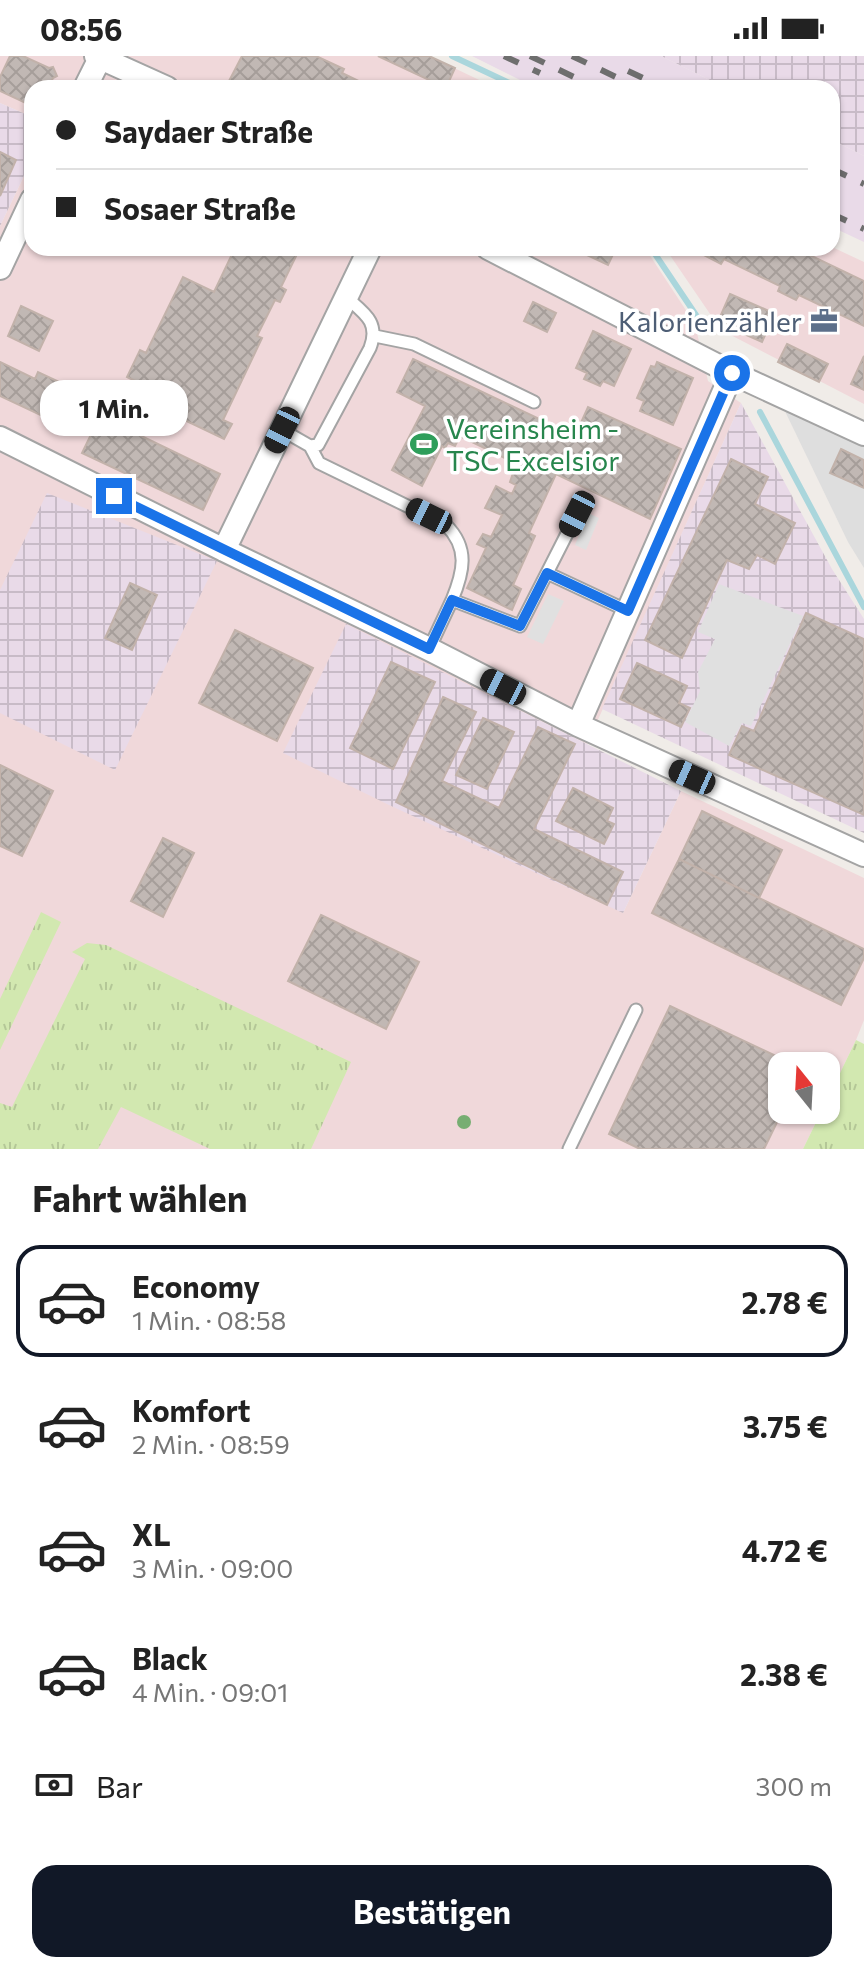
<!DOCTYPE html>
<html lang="de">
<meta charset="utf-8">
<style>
body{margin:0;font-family:Commissioner,sans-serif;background:#f2f2f2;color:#222;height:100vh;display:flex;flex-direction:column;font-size:30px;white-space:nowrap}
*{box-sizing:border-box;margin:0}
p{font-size:26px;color:#767676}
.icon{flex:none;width:44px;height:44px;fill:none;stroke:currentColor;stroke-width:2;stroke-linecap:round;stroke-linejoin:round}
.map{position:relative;height:1093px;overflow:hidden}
.sheet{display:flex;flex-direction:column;background:#fff;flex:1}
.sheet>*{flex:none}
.hud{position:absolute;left:24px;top:24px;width:816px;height:176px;border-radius:24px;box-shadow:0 2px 6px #0004;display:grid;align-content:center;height:176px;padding:0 32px;background:#fff}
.needle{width:52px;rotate:342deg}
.tools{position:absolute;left:768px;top:996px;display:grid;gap:16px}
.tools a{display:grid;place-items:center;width:72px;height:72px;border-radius:16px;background:#fff;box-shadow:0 2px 6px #0004;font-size:40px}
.end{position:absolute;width:36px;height:36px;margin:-18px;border:10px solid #1a73e8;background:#fff;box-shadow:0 0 0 4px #fff}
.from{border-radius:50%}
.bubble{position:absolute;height:56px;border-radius:24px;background:#fff;box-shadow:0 2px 6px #0004;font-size:26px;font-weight:700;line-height:56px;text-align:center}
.car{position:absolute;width:24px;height:48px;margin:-24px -12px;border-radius:10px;box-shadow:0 0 6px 2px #0007;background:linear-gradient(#222 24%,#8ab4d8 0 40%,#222 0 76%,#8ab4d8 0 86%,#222 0)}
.hud b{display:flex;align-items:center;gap:28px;height:76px;font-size:30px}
.hud b+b{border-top:2px solid #e0e0e0}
.hud i{width:20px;height:20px;background:#222}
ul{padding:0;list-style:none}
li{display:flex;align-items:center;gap:24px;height:112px;margin:0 16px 12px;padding:0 16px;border:4px solid transparent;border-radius:24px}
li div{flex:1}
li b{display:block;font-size:30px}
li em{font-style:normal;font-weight:700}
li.active{border-color:#111827}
li>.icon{width:72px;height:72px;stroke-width:1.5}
h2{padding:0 32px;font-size:36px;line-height:96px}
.pay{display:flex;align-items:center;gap:20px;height:88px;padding:0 32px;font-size:30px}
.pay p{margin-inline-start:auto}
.primary-button{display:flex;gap:16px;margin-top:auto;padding:16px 32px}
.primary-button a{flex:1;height:92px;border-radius:24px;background:#111827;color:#fff;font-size:32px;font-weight:700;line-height:92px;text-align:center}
.status{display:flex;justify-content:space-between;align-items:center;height:56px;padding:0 40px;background:#fff;direction:ltr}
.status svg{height:22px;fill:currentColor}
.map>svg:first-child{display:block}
</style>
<div class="status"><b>08:56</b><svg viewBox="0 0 49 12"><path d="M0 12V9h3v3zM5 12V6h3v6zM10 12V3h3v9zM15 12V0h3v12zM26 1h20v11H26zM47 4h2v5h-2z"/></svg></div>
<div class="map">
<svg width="864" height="1093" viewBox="0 0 864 1093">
<defs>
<pattern id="industrial-grid" width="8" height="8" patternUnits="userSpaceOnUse" patternTransform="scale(2)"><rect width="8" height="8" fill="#e9dae8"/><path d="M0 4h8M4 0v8" fill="none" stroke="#c8bbc7"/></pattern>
<pattern id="grass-tufts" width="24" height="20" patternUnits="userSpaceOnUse" patternTransform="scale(2)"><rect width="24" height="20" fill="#d2e8b0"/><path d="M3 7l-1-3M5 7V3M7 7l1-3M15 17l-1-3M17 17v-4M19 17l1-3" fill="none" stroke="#b4c797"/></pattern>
<pattern id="building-cross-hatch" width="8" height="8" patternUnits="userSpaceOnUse" patternTransform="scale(2)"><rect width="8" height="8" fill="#c1b8b4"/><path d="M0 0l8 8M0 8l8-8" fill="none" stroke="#a69e9a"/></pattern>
</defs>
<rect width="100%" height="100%" fill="#f0ece8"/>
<!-- residential -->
<path fill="#dedede" d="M 782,349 L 864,389 L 864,512 L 848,486 Z"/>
<!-- commercial -->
<path fill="#f0d8da" d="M 0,0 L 429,0 L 496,32 L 32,32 L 32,61 L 0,47 Z
M 32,103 L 32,192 L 645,192 L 695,268 L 708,325 L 741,347 L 587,688 L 346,569 L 623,857 L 681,735 L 864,822 L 864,964 L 856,984 L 826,1046 L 826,1010 L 782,1010 L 782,1054 L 822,1054 L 803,1093 L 0,1093 L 0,170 Z
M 832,191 L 864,206 L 864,348 L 721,274 L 665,192 Z"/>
<!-- industrial -->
<path fill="url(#industrial-grid)" d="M 661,0 L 864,0 L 864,100 L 832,84 L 832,32 L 726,32 Z
M 0,47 L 32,61 L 32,103 L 0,170 Z
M 741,347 L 832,513 L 864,563 L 864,777 L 602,653 Z
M 47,437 L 217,505 L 115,714 L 0,657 L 0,534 Z
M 346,568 L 681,735 L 623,857 L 389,749 L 283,697 Z"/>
<!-- railway -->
<path fill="#e9dae8" d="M 472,0 L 661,0 L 726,32 L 536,32 Z
M 832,84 L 864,100 L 864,186 L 832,171 Z"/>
<!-- grass -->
<path fill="url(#grass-tufts)" d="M 41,856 L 61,866 L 0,994 L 0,943 Z
M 87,887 L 106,889 L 351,1006 L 311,1093 L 210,1093 L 121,1051 L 98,1093 L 0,1093 L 0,1047 L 12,1051 L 85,903 L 72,896 Z
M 856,984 L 864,988 L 864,1093 L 803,1093 L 822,1054 L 826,1054 L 826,1046 Z"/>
<!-- parking -->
<path fill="#e0e0e0" d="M 588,457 L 599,462 L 586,494 L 575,489 Z
M 719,528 L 803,560 L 751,670 L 742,667 L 729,690 L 685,666 L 700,635 L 698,616 L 715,583 L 698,576 Z
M 548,538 L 564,545 L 543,588 L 527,581 Z"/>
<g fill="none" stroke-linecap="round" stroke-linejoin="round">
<!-- stream -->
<path stroke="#aad6dc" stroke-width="6" d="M 452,0 L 520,32
M 651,192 L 702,268
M 760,356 L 864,551"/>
</g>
<!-- building -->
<path fill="url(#building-cross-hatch)" stroke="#c2b2aa" stroke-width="2" d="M 10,0 L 23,0 L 49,12 L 53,11 L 57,20 L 53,22 L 48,32 L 32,32 L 32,50 L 0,35 L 0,21 Z
M 242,0 L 316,0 L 344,13 L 342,17 L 373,32 L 244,32 L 229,25 Z
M 378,0 L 429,0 L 455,12 L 446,32 Z
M 0,96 L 16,104 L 0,140 Z
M 235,192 L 300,192 L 281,231 L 286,234 L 280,246 L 275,244 L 257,280 L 262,282 L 223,364 L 232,368 L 224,383 L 155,350 L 160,337 L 127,321 L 140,294 L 146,297 L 183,221 L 214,236 Z
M 572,192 L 616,192 L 608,209 Z
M 705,192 L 795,192 L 864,225 L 864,270 L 799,239 L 796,244 L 778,235 L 780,230 L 724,203 L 721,208 L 702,198 Z
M 730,238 L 769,255 L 772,264 L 762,286 L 728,271 L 720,261 Z
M 533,246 L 556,257 L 547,276 L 524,265 Z
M 21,250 L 53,265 L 39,295 L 8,280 Z
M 593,275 L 631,293 L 614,330 L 603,325 L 600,330 L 584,323 L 587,317 L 576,312 Z
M 787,288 L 828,308 L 819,326 L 778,306 Z
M 864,300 L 864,334 L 851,328 Z
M 413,303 L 575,380 L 588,351 L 681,393 L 650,463 L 556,418 L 529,477 L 535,480 L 513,529 L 521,533 L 512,554 L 467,532 L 486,492 L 477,488 L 483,478 L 491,481 L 502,459 L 485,452 L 496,430 L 512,438 L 516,429 L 510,426 L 513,417 L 509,415 L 513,406 L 460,380 L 455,390 L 448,387 L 445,392 L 442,390 L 422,430 L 392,414 L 425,350 L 397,336 Z
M 0,306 L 35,323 L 38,316 L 85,338 L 68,372 L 0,340 Z
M 657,306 L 693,322 L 673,369 L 640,355 L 644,345 L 637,342 L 651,310 L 655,311 Z
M 100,360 L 220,418 L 203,454 L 82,397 Z
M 841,393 L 864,404 L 864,432 L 830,417 Z
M 731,403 L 768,421 L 755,448 L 795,467 L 775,508 L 757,499 L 749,513 L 727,504 L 682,602 L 645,584 Z
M 130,527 L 157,539 L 132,594 L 105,582 Z
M 806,557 L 864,583 L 864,759 L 729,699 L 742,670 L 754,675 Z
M 235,574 L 313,612 L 277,685 L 199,647 Z
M 391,606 L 435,626 L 393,713 L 350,692 Z
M 637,607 L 687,630 L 679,647 L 690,652 L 681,671 L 620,643 Z
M 443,641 L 476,656 L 442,725 L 499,752 L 538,671 L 575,688 L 534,773 L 623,816 L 607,849 L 396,746 Z
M 483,662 L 514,676 L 487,733 L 456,719 Z
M 0,709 L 53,735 L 22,800 L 0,790 Z
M 573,732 L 613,752 L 607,765 L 614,768 L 604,788 L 556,765 Z
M 702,755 L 782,794 L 759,842 L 679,803 Z
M 163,782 L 194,797 L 163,861 L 131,845 Z
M 679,803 L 864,893 L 864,902 L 841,949 L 652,857 Z
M 321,859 L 419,906 L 386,973 L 288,925 Z
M 670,950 L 797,1010 L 782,1010 L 783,1054 L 764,1093 L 640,1093 L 609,1078 Z"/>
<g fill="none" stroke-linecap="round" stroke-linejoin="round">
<!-- lane casing -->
<g stroke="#a4a4a4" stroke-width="15">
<path id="lane" d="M 375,280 L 414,288 L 534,346
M 282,374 L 310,390 L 318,389 L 370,292 C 380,266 364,257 346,241
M 310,390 L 319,407 L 446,469 C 469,492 464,515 452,544
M 547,517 L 628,555
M 429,593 L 452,544 L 520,570 L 577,458
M 569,1093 L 636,954"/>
</g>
<!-- street casing -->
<g stroke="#a4a4a4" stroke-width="26">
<path id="street" d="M 96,0 L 167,32
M 85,32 L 100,2
M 488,192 L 732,317 L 864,378
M 0,212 L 32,144
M 0,382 L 224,494 L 429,593 L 578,669 L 864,799
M 224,494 L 370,192
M 578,669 L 732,317"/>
</g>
<!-- lane -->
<use href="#lane" stroke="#fff" stroke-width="11"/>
<!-- street -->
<use href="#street" stroke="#fff" stroke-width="22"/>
<!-- rail -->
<path stroke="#6e6e6e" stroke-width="6" stroke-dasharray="16 16" stroke-linecap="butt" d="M 504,0 L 540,17
M 530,0 L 597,32
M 572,0 L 639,32
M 628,15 L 664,32
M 832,113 L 864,128
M 832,158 L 864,173"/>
</g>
<!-- trees -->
<circle fill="#77ae72" cx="464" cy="1066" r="7"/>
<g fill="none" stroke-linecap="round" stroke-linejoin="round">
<!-- route -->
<path stroke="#1a73e8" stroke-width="10" d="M 114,440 L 429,593 L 452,544 L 520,570 L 547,517 L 628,555 L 732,317"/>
</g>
<!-- icons -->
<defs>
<g id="office-bare" transform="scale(2.16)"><path d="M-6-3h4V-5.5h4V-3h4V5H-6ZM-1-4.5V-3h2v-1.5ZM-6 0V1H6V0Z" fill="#5c6f8a" stroke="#fff" stroke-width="2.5" paint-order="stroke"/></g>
<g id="stadium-bare" transform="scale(2.16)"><path d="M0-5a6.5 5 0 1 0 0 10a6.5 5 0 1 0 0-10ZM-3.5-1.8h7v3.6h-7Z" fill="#2e9e5b" stroke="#fff" stroke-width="2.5" paint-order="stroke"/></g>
</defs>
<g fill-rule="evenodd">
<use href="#office-bare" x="824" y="265"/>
<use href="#stadium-bare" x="424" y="388"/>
</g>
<g text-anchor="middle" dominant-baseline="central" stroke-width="7" stroke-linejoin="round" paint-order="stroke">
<!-- service labels -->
<g font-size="28" fill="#4e5e75" stroke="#fff" text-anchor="end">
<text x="802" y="265">Kalorienzähler</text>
</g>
<!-- leisure labels -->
<g font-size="28" fill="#27864d" stroke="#fff" text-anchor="start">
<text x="446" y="372">Vereinsheim -<tspan x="446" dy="32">TSC Excelsior</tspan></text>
</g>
</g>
</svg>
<div class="tools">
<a><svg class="needle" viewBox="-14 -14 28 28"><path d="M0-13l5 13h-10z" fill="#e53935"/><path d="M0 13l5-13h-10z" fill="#767676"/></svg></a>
</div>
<i class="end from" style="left:732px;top:317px"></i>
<i class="end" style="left:114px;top:440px"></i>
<div class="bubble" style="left:40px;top:324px;width:148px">1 Min.</div>
<i class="car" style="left:282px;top:374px;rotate:206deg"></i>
<i class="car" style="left:577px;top:458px;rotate:207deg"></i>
<i class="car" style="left:429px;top:460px;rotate:296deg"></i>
<i class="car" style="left:503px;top:631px;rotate:297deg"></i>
<i class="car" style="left:692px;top:721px;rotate:294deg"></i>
<div class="hud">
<b><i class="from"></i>Saydaer Straße</b>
<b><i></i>Sosaer Straße</b>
</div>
</div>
<section class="sheet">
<h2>Fahrt wählen</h2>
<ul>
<li class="active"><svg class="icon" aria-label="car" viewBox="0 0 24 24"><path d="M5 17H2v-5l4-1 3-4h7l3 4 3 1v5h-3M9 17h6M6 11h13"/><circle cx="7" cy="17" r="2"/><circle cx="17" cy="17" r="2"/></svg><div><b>Economy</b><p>1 Min. · 08:58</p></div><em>2.78 €</em></li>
<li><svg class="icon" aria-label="car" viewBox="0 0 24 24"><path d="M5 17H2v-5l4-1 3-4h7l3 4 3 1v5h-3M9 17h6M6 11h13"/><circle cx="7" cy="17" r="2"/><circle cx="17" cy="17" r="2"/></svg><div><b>Komfort</b><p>2 Min. · 08:59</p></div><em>3.75 €</em></li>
<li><svg class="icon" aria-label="car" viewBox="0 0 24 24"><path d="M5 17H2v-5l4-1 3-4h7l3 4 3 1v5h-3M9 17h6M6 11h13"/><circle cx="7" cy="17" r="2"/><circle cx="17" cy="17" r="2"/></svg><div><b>XL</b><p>3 Min. · 09:00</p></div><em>4.72 €</em></li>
<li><svg class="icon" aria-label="car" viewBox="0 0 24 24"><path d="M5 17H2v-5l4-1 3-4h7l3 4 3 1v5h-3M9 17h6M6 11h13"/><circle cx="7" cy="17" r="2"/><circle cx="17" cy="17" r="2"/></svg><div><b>Black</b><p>4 Min. · 09:01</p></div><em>2.38 €</em></li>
</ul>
<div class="pay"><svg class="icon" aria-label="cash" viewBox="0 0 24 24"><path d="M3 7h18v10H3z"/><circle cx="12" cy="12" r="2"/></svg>Bar<p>300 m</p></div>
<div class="primary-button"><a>Bestätigen</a></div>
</section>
